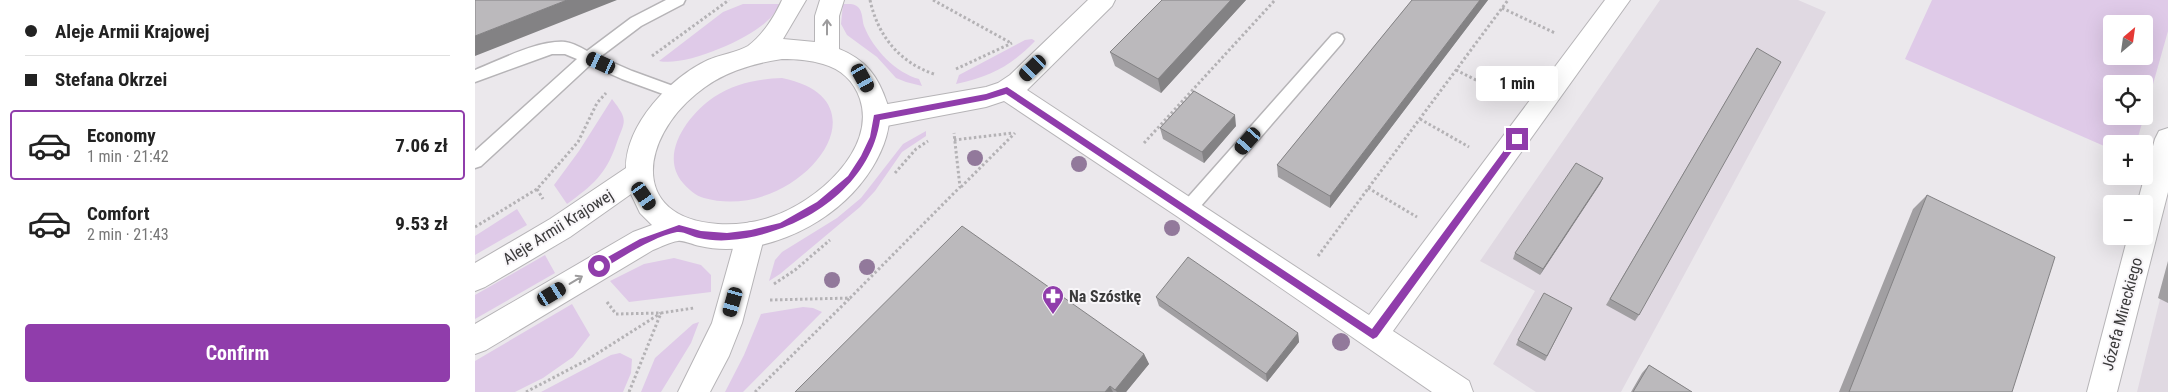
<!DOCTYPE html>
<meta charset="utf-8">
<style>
body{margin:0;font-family:"Roboto Condensed",sans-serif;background:#f6f6f6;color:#222;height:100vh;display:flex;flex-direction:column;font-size:19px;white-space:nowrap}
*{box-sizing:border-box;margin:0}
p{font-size:16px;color:#767676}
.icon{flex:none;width:28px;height:28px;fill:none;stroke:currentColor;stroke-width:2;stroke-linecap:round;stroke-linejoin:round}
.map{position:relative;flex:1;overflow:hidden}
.details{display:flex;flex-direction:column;background:#fff;width:475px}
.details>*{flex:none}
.banner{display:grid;align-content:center;height:110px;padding:0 25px;background:#fff}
.needle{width:32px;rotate:29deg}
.tools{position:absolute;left:1628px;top:15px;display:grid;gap:10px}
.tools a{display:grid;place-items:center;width:50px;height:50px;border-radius:5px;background:#fff;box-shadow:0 5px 20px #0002;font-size:25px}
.end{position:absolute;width:22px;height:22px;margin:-11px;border:6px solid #903dab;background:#fff;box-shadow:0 0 0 2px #fff}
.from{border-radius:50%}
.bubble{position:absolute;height:35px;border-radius:5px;background:#fff;box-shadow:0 5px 20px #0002;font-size:16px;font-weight:700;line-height:35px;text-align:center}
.car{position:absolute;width:15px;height:30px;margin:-15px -8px;border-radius:6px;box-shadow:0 0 4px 1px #0007;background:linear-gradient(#222 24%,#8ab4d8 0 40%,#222 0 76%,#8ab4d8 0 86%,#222 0)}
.banner b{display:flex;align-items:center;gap:18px;height:48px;font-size:19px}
.banner b+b{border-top:1px solid #e0e0e0}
.banner i{width:12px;height:12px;background:#222}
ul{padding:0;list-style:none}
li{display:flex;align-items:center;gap:15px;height:70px;margin:0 10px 8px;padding:0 15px;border:2px solid transparent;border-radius:5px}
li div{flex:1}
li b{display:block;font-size:19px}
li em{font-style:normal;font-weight:700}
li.active{border-color:#903dab}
li>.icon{width:45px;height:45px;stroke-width:1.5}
.cta{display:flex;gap:10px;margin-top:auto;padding:10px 25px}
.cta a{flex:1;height:58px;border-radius:5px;background:#903dab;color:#fff;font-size:20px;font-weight:700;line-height:58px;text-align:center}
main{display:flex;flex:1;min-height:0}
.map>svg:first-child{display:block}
</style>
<main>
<section class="details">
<div class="banner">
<b><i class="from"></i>Aleje Armii Krajowej</b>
<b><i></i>Stefana Okrzei</b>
</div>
<ul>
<li class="active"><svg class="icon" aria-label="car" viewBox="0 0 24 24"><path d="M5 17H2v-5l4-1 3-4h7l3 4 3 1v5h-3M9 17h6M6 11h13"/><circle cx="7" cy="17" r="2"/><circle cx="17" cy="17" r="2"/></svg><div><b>Economy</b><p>1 min · 21:42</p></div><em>7.06 zł</em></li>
<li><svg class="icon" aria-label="car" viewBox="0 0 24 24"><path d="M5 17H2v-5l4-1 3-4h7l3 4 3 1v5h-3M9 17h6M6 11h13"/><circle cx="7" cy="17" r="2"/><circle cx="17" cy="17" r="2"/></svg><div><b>Comfort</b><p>2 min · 21:43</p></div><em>9.53 zł</em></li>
</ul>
<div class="cta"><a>Confirm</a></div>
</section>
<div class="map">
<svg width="1693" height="392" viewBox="0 0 1693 392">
<rect width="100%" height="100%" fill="#ebe8ec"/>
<!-- built -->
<path fill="#e0d9e2" d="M 1185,0 L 1323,0 L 1351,12 L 1146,392 L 1061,392 L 1018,364 L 1060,291 L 1005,261 Z
M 1693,267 L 1693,392 L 1662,392 Z"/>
<!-- green -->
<path fill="#dfcae8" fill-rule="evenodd" d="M 1457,0 L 1693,0 L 1693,31 L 1669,116 L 1669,84 L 1636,84 L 1636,116 L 1669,116 L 1661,144 L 1636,144 L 1636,149 L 1430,59 ZM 1636,24 L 1669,24 L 1669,56 L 1636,56 Z
M 268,4 L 306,4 C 302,10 297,17 291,22 C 272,40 210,67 184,61 L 248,12 Z
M 368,4 C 373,4 379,3 383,7 C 388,12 387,20 389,26 C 398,49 421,73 444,79 L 447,86 L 431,82 L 421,78 L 402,57 L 372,35 L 366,24 Z
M 557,39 L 560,41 C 535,67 516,76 481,84 L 484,75 L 550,40 Z
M 307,78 C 421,101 320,224 229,198 C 221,196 213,189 208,183 C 183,154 214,114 239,97 C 260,83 283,79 307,78 Z
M 137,99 C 155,122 149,121 141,145 C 131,174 117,186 92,204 L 79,185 L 104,151 Z
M 451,131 L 451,136 L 427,152 L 400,191 L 385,207 L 305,274 L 294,281 L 300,260 L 307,252 L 362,218 L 386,198 L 428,144 Z
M 42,209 L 52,225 L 0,255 L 0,236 Z
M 70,255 L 80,273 L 0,319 L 0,295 Z
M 199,258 L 226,265 L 236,275 L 236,292 L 154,302 L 135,281 L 169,264 Z
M 97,304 L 115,335 L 98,357 L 68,378 L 40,392 L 0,392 L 0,361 Z
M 328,307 L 338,308 L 347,312 L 268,392 L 250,392 L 269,355 L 286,314 Z
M 224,322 L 216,343 L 186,392 L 166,392 L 180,358 L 218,324 Z
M 145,353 L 157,359 L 156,373 L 148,392 L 66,392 L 136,355 Z"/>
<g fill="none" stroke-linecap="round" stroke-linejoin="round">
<!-- service casing -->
<g stroke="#b6b4b7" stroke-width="3">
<path id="service" d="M 191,0 L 210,0 L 208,4 L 166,26 L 125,57 L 157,71 L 209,90 L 212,94 L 209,98 L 204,100 L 199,98 L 147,79 L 115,65 L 6,166 L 0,168 L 0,151 L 102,59 L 90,54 L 77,54 L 0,82 L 0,70 C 25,60 63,40 90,42 C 98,43 105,47 112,51 L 156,18 Z
M 862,33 L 867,35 L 869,39 L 867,43 L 719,214 L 713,216 L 707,214 L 705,209 L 707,204 L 857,35 Z"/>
</g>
<!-- minor casing -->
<g stroke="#b6b4b7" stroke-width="2">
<path id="minor" d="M 613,0 L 640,0 L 637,6 L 552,90 L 894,315 L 1130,0 L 1155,0 L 918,331 L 994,381 L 998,392 L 957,392 L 703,217 L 529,101 L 511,107 L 401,128 L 392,125 L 388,117 L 392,109 L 401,106 L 511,87 L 523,83 L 535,75 Z
M 1693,128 L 1693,192 L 1642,392 L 1612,392 L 1653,236 L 1669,236 L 1669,204 L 1662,204 L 1680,139 L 1684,131 Z
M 276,222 L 286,225 L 290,234 L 267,323 L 254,356 L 235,392 L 203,392 L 237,323 L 262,234 L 266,225 Z"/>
</g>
<!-- secondary casing -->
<g stroke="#b6b4b7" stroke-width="2">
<path id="secondary" d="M 307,0 L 331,0 L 308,39 L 340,42 L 340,16 L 345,0 L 369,0 L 364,16 L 364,49 C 391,60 403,76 412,103 C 419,124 408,150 397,168 C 367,216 308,249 251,249 C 242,249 233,248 225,246 C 218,245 209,240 203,241 C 195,242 186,247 178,250 L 11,350 L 0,354 L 0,324 L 158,232 L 177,225 L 165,213 L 156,194 L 95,237 L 10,287 L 0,291 L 0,263 L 75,219 L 151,168 C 151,124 195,78 233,60 C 244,55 263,52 273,46 C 287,36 300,16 307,0 ZM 307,59 C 321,59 335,60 348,64 C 366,69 379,81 385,99 C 402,150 340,203 296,217 C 279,223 261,225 243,224 C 154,218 166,139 221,94 C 246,73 275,64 307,59 Z"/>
</g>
<!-- path -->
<path stroke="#b4b2b5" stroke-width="3" stroke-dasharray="2.5 2.5" stroke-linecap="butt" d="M 395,0 C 403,36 424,62 459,74
M 458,0 L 536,43
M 1027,8 L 1080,33
M 177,56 L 254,0
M 481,69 L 537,43
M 981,70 L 1033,96
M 945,119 L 994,147
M 479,140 L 538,133
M 669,143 L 800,0
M 420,173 L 441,149 L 453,141
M 486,187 L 540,133
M 893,188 L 942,217
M 62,189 L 68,199
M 0,227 L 62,189 L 103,142 L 122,103 L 131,93
M 843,256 L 1033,0
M 299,284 L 320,270 L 355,240
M 295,300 L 375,298 L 485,187 L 479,133
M 132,302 L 141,314 L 186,313 L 219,308
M 51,392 L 112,360 L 186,313
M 154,392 L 186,313
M 280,392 L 375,298"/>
<!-- service -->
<use href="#service" fill="#fff" fill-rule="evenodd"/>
<!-- minor -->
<use href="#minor" fill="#fff" fill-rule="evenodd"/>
<!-- secondary -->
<use href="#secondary" fill="#fff" fill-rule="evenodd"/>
</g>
<!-- trees -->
<g fill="#92799b">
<circle cx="500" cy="158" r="8"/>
<circle cx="604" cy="164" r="8"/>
<circle cx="697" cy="228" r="8"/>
<circle cx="392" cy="267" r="8"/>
<circle cx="357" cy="280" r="8"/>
<circle cx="866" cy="342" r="9"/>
</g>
<!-- wall -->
<path fill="#a19fa2" d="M 687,0 L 771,0 L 686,93 L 640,66 L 635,52 Z
M 937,0 L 1013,0 L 855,208 L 803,177 L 802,165 Z
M 1282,48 L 1164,315 L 1160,321 L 1131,305 Z
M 761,126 L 729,163 L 688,139 L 685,128 Z
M 1128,178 L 1125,184 L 1065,275 L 1038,259 L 1040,253 Z
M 1452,195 L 1537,392 L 1364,392 L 1438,209 Z
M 1693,261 L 1693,303 L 1683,298 Z
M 681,297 L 823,333 L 824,342 L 792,382 L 684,306 Z
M 1097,308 L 1070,361 L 1041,345 L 1043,340 Z
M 669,354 L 674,364 L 651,392 L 320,392 Z
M 1174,365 L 1217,392 L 1156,392 L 1167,373 Z"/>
<!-- shaded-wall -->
<path fill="#838284" d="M 92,0 L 142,0 L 0,56 L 0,36 Z
M 756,0 L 771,0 L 686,93 L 683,79 Z
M 1005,0 L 1013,0 L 855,208 L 855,196 Z
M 760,115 L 761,126 L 729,163 L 727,152 Z
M 1128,178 L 1125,184 L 1065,275 L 1068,269 Z
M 823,333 L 824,342 L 792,382 L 791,374 Z
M 669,354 L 674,364 L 651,392 L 642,392 L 640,390 Z
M 635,386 L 638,392 L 630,392 Z"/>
<!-- building -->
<path fill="#bbb9bc" stroke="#838284" d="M 0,0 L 92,0 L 0,36 Z
M 687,0 L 756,0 L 683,79 L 635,52 Z
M 937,0 L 1005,0 L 855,196 L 802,165 Z
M 1282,48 L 1306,62 L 1164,315 L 1135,299 Z
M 719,91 L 760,115 L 727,152 L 685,128 Z
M 1101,163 L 1128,178 L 1068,269 L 1040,253 Z
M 1452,195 L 1580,257 L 1537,392 L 1374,392 Z
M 487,226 L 669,354 L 640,390 L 635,386 L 630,392 L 320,392 Z
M 713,257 L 823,333 L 791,374 L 681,297 Z
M 1069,293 L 1097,308 L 1072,356 L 1043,340 Z
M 1174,365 L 1217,392 L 1158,392 Z"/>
<!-- one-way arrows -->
<defs><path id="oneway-shaft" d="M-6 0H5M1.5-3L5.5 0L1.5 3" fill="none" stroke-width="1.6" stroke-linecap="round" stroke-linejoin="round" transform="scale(1.25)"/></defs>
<g stroke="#9d9c9d">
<use href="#oneway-shaft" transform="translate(352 27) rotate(-90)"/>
<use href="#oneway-shaft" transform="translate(101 280) rotate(-31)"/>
</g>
<!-- route -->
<path fill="#903dab" d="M 532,87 L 897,329 L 1039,137 L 1044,137 L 1046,139 L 902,337 L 898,339 L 531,94 L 511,100 L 405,120 C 395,190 321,235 254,240 C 245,241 233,240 224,238 C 218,237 209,231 202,232 C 179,236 148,257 127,269 L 122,269 L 120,266 L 122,263 L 165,239 L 204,225 L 226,231 L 252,233 L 276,230 L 305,223 L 342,202 L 373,176 L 386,156 L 395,137 L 399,115 L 511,94 Z"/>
<!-- icons -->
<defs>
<g id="pharmacy-pin" transform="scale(1.125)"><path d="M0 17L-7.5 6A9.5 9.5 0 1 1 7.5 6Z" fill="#903dab" stroke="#f8f6f9"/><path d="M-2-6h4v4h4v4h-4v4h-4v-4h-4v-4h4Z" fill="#fff"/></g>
</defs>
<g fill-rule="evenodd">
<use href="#pharmacy-pin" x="578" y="296"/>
</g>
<g text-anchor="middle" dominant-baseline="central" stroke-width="4" stroke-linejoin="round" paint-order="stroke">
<!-- street labels -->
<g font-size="16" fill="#3b3a3b" stroke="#f8f6f9">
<text transform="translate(83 227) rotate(-32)">Aleje Armii Krajowej</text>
<text transform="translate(1647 314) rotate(-75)">Józefa Mireckiego</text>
</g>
<!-- poi labels -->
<g font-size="16" font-weight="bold" fill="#3b3a3b" stroke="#f8f6f9" text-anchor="start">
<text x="594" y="296">Na Szóstkę</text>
</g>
</g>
</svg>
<div class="tools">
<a><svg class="needle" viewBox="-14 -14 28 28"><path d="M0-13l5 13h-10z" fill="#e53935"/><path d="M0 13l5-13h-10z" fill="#767676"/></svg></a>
<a><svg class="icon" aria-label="locate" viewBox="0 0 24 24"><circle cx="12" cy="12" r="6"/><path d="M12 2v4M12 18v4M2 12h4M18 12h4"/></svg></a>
<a>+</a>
<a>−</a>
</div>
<i class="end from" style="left:124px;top:266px"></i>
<i class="end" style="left:1042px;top:139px"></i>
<div class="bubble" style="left:1001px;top:66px;width:82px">1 min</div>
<i class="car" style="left:126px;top:63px;rotate:295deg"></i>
<i class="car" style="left:558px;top:68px;rotate:226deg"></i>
<i class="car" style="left:388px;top:78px;rotate:151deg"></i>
<i class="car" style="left:773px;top:141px;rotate:221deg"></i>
<i class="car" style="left:169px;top:196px;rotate:145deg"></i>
<i class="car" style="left:77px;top:294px;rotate:59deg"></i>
<i class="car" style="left:258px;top:302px;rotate:196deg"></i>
</div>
</main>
